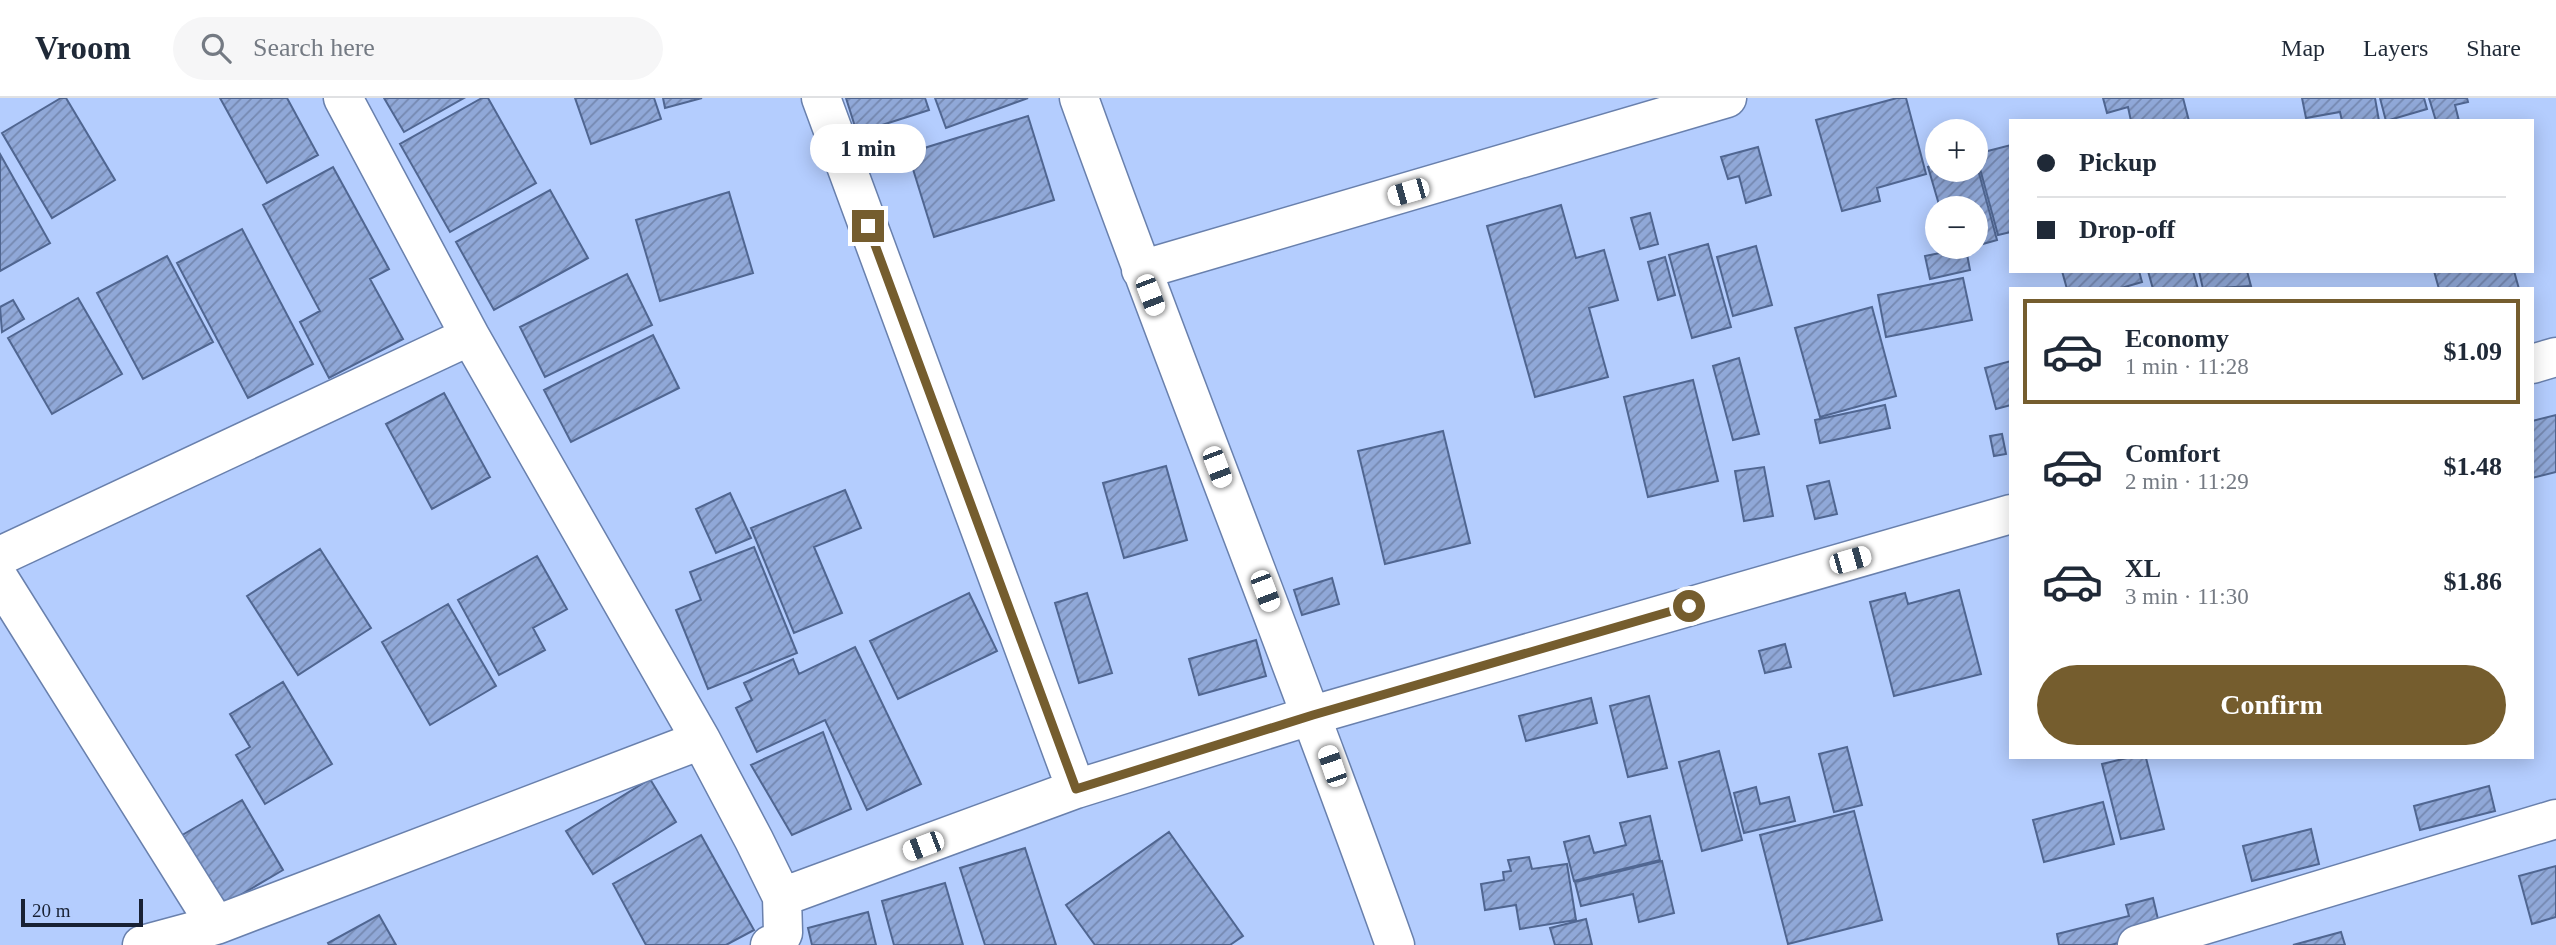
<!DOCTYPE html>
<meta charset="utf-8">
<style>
body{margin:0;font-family:Georgia,serif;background:#f6f6f7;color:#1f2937;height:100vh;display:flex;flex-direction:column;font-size:26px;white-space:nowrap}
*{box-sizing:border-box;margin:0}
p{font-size:23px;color:#747a83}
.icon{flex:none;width:38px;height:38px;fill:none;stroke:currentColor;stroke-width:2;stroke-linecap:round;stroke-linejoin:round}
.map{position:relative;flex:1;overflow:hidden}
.details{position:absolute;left:2009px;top:189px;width:525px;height:472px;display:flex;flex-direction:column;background:#fff;border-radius:0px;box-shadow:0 4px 18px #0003}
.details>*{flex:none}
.hud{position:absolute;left:2009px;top:21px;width:525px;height:154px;border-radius:0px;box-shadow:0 4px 18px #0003;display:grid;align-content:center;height:154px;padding:0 28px;background:#fff}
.fabs{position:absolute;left:1925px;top:21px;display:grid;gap:14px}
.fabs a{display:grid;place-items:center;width:63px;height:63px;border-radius:50%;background:#fff;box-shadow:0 4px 18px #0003;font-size:35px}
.scale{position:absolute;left:21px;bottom:18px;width:122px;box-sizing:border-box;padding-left:7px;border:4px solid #182134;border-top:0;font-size:19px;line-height:24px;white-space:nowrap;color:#182134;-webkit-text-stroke:5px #b4cdfe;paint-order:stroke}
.end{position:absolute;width:32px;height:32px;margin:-16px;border:9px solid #755d2e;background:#fff;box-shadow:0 0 0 4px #fff}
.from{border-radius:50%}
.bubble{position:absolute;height:49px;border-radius:24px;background:#fff;box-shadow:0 4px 18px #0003;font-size:23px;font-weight:800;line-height:49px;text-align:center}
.car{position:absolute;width:21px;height:42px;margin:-21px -10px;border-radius:9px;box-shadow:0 0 5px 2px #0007;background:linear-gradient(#fff 24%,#345 0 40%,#fff 0 76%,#345 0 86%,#fff 0)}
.hud b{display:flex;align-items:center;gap:24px;height:66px;font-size:26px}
.hud b+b{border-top:2px solid #e0e1e3}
.hud i{width:18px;height:18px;background:#1f2937}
ul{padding:12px 0 0;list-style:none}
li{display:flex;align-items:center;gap:21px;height:105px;margin:0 14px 10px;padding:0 14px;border:4px solid transparent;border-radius:0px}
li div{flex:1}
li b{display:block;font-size:26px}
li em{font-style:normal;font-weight:800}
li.on{border-color:#755d2e}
li>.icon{width:63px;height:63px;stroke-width:1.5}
.action{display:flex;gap:14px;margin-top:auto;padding:14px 28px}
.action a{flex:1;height:80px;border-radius:42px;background:#755d2e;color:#fff;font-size:28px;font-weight:800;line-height:80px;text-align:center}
header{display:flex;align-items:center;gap:42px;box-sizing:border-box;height:98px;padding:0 35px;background:#fff;border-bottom:2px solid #e0e1e3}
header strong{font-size:33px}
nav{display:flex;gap:38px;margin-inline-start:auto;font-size:24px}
.search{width:490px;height:63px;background:#f6f6f7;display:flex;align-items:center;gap:18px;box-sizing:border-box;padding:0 24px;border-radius:38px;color:#747a83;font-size:26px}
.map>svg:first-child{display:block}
</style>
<header>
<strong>Vroom</strong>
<div class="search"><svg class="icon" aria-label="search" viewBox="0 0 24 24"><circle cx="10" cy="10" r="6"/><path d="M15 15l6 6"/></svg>Search here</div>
<nav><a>Map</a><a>Layers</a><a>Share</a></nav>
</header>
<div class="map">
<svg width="2556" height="847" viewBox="0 0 2556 847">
<defs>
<pattern id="building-hatch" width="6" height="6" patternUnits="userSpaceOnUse" patternTransform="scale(1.75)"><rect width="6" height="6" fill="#90a8d8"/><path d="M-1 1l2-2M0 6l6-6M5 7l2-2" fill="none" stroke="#7588b0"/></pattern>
</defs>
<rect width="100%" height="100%" fill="#b4cdfe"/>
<!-- building -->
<path fill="url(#building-hatch)" stroke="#506691" stroke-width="2" d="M 61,0 L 66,0 L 115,82 L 52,120 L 2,35 Z
M 220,0 L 287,0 L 318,57 L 267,85 Z
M 384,0 L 464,0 L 404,34 Z
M 482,0 L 488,0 L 536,85 L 450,134 L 400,46 Z
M 575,0 L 654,0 L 661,21 L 591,46 Z
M 663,0 L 702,0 L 665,10 Z
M 846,0 L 925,0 L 929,12 L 857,35 Z
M 935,0 L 1028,0 L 946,30 Z
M 1897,0 L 1906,0 L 1926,76 L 1877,90 L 1880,103 L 1842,113 L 1816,22 Z
M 2103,0 L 2183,0 L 2189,23 L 2131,23 L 2128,9 L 2107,15 Z
M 2302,0 L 2375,0 L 2379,23 L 2342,23 L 2340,14 L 2306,20 Z
M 2380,0 L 2424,0 L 2427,11 L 2386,23 Z
M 2429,0 L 2467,0 L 2468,4 L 2455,7 L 2459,23 L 2436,23 Z
M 1028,18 L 1054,102 L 934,139 L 908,55 Z
M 2011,47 L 2011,134 L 1998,137 L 1976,56 Z
M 1758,49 L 1771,97 L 1746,105 L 1739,78 L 1728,81 L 1721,59 Z
M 0,56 L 50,145 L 0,173 Z
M 1976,64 L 1997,142 L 1976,148 L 1976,110 L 1940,110 L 1928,69 L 1937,66 L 1937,72 L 1976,72 Z
M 333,69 L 389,171 L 370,181 L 403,241 L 329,280 L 300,224 L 320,213 L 263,107 Z
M 550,92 L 588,160 L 494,212 L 456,144 Z
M 729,94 L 753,175 L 660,203 L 636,122 Z
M 1561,107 L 1576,160 L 1604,152 L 1618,202 L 1589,210 L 1608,279 L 1535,299 L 1487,128 Z
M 1650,115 L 1658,146 L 1640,151 L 1631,120 Z
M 242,131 L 313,266 L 248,300 L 177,165 Z
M 1708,146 L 1731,229 L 1692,240 L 1669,157 Z
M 1756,148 L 1772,207 L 1733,218 L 1717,159 Z
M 1950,153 L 1952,159 L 1967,156 L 1970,172 L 1930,181 L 1925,158 Z
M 167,158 L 213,244 L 143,281 L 97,195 Z
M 1665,159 L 1675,197 L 1658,202 L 1648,164 Z
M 2062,173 L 2139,173 L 2142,184 L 2118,191 L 2067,191 Z
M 2148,173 L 2193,173 L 2198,191 L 2153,191 Z
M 2199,173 L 2247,173 L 2251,188 L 2203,191 Z
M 2434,173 L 2514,173 L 2519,191 L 2439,191 Z
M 627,176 L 652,227 L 545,279 L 520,229 Z
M 1963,180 L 1972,222 L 1886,239 L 1878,197 Z
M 78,200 L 122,276 L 52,316 L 8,240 Z
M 13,202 L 24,221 L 2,234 L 0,209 Z
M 1872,209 L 1896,298 L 1820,319 L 1795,230 Z
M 653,237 L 679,290 L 571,344 L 544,292 Z
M 1739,260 L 1759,336 L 1733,342 L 1713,268 Z
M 2011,263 L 2011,307 L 1996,311 L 1985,270 Z
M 1693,282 L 1718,383 L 1648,399 L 1624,299 Z
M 444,295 L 490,379 L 432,411 L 386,326 Z
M 1885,307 L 1890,330 L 1820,345 L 1815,322 Z
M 2556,317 L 2556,374 L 2532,380 L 2532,323 Z
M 1443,333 L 1470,445 L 1385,466 L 1358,353 Z
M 2002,336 L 2006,356 L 1994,358 L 1990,338 Z
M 1166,368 L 1187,442 L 1124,460 L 1103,385 Z
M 1764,369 L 1773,418 L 1744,423 L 1735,373 Z
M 1829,383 L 1837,416 L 1815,421 L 1807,388 Z
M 845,392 L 861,430 L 814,449 L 842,515 L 794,535 L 751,430 Z
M 730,395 L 751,440 L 716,455 L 696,411 Z
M 754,449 L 797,555 L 708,591 L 676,512 L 701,502 L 690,474 Z
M 320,451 L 371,530 L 298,577 L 247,498 Z
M 537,458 L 567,511 L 533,530 L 545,552 L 499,577 L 458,502 Z
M 1332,480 L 1339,506 L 1302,517 L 1294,492 Z
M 1959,492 L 1981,576 L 1894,598 L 1870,504 L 1905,495 L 1908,506 Z
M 969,495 L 997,553 L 898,601 L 870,543 Z
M 1087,495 L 1112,575 L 1079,585 L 1055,505 Z
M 448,506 L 496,588 L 430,627 L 382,544 Z
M 1256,542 L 1266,578 L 1199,597 L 1189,561 Z
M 1785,546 L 1791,569 L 1765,575 L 1759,553 Z
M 855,549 L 921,686 L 867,712 L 825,622 L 757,654 L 736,610 L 752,602 L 744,585 L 793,561 L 799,576 Z
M 283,584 L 332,666 L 265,706 L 236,657 L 250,649 L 230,616 Z
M 1649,598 L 1667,670 L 1628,679 L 1610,608 Z
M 1591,600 L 1597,625 L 1526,643 L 1519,618 Z
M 823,634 L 851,711 L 792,737 L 751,667 Z
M 1847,649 L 1862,707 L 1834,714 L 1819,656 Z
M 1719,653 L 1742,742 L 1702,753 L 1679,664 Z
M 2127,660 L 2146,660 L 2164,731 L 2121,741 L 2102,666 Z
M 650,681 L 676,724 L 593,776 L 566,733 Z
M 2489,688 L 2495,713 L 2420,732 L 2414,708 Z
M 1756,689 L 1760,706 L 1789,699 L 1795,723 L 1744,735 L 1734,695 Z
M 242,702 L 283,772 L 213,813 L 172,743 Z
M 2103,704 L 2114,746 L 2044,764 L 2033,722 Z
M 1854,713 L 1882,822 L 1788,846 L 1760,737 Z
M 1650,718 L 1660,762 L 1574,783 L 1564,744 L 1589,738 L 1594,755 L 1626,747 L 1620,725 Z
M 2311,731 L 2319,766 L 2252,783 L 2243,748 Z
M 1169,734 L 1243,838 L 1230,847 L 1095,847 L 1066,807 Z
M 701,737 L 754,832 L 726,847 L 646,847 L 613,786 Z
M 1025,750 L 1056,847 L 985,847 L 960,770 Z
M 1529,759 L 1532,771 L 1567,766 L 1576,822 L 1520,831 L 1516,807 L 1485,812 L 1481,786 L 1504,782 L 1503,774 L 1511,773 L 1508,762 Z
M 1662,763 L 1674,815 L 1639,824 L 1633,796 L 1581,808 L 1575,784 Z
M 2556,768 L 2556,819 L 2532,826 L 2519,778 Z
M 945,785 L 963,847 L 894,847 L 882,803 Z
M 2153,800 L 2161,834 L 2111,847 L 2059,847 L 2057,836 L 2129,818 L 2126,807 Z
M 868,814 L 876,847 L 812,847 L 808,830 Z
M 379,817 L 396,847 L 329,847 L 328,845 Z
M 1586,821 L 1592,847 L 1555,847 L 1550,830 Z
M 2341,834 L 2345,847 L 2293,847 Z"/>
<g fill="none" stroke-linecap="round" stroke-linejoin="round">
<!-- minor casing -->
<g stroke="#6980ad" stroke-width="41">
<path id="minor" d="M 343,0 L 470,238 L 701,642 L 754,742 L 782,799 L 783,835 L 779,843 L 770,847
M 821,0 L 1076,691
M 1079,0 C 1181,284 1294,563 1395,847
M 1141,172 L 1727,0
M 2532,266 L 2556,259
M 0,458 L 470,238
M 0,482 L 216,827
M 782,799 L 1076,691 L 1313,617 L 2011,416
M 142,847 L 216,827 L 701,642
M 2137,847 L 2556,721"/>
</g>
<!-- minor -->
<use href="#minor" stroke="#fff" stroke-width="38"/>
</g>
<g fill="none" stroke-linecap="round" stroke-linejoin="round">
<!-- route -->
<path stroke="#755d2e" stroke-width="9" d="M 868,128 L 1076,691 L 1313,617 L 1689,508"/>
</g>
</svg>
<div class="fabs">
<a>+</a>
<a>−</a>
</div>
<div class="scale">20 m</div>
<i class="end from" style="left:1689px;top:508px"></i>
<i class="end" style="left:868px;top:128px"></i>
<div class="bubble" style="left:810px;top:26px;width:116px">1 min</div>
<i class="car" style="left:1408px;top:94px;rotate:254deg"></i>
<i class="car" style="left:1150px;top:197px;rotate:159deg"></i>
<i class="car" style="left:1217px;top:369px;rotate:159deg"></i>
<i class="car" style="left:1850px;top:462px;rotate:74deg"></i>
<i class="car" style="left:1265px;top:493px;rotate:159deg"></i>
<i class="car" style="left:1332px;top:668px;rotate:341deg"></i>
<i class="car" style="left:923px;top:748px;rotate:249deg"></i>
<div class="hud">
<b><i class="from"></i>Pickup</b>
<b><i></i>Drop-off</b>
</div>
<section class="details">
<ul>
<li class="on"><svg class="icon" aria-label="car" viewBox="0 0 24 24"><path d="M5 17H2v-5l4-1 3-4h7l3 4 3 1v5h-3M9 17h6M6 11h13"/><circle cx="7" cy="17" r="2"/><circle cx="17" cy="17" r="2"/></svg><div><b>Economy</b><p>1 min · 11:28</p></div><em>$1.09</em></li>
<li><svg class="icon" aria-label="car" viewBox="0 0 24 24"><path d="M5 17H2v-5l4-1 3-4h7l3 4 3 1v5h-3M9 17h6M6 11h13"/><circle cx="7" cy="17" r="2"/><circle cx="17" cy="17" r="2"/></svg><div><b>Comfort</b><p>2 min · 11:29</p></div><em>$1.48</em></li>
<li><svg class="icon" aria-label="car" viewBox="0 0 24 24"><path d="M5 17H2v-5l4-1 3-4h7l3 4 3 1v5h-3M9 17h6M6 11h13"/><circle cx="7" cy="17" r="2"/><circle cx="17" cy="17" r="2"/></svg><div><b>XL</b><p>3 min · 11:30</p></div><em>$1.86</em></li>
</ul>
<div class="action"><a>Confirm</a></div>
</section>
</div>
